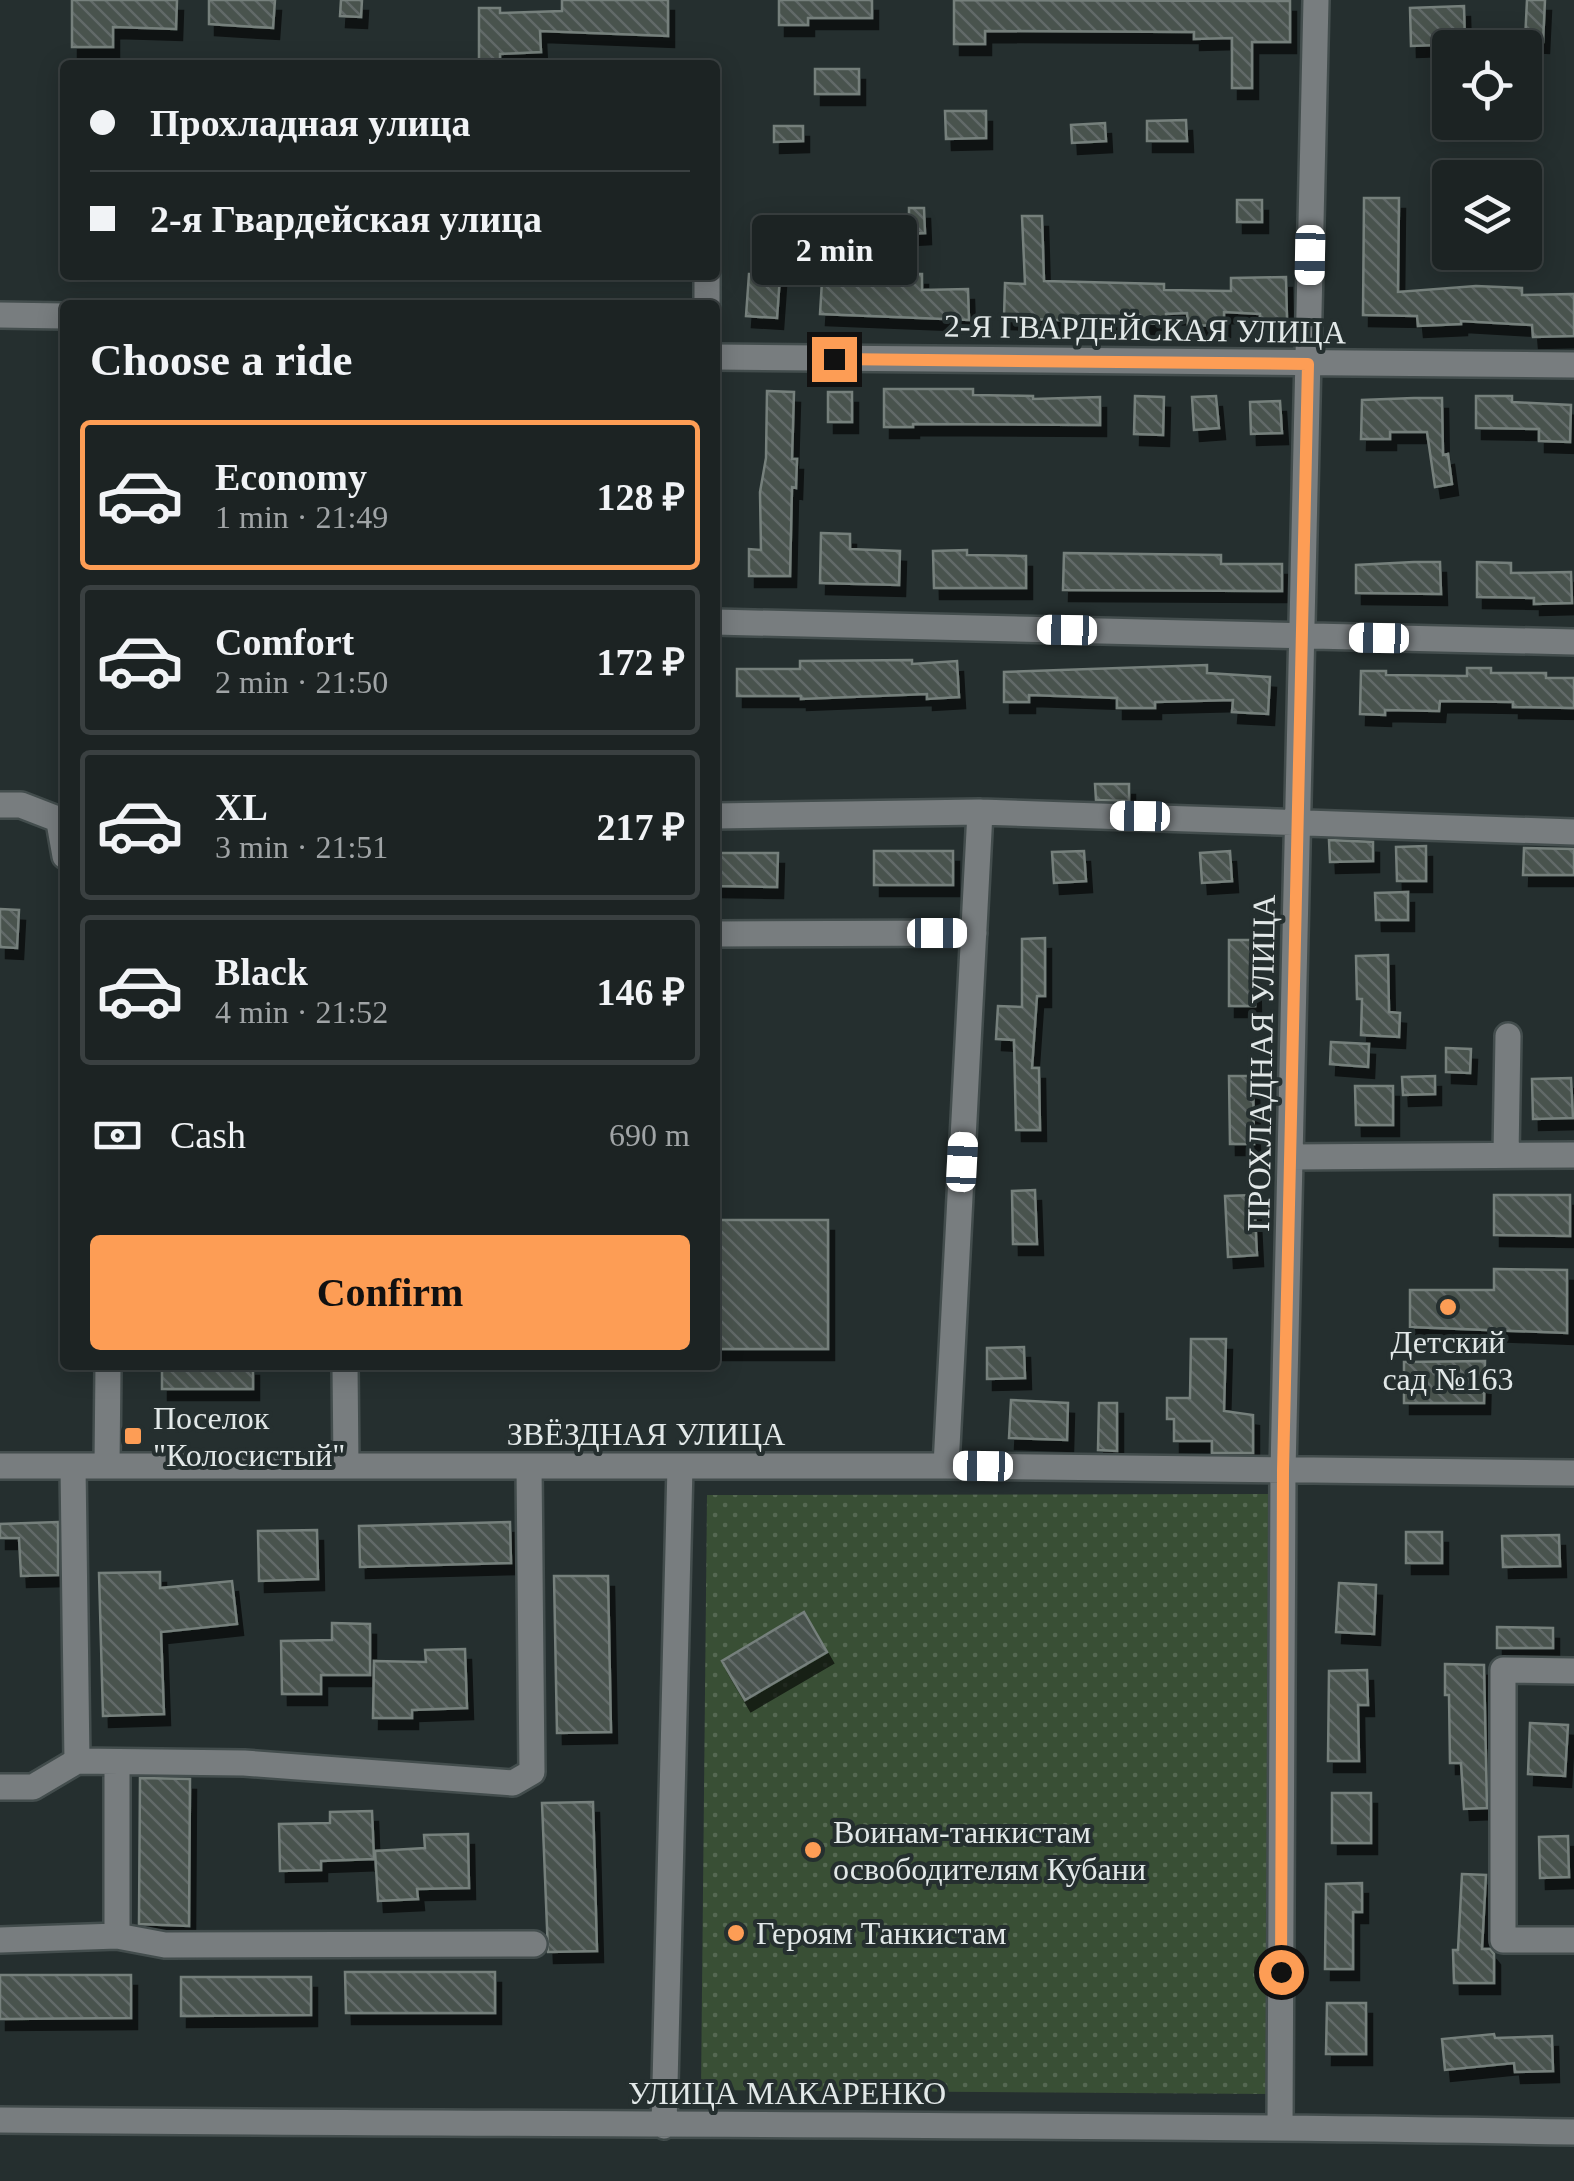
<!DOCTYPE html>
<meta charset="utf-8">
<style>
body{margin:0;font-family:"Times New Roman",serif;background:#252b2b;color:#f1f3f6;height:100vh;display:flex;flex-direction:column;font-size:38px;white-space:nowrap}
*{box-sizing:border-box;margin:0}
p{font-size:32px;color:#a0a4a6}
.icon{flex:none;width:55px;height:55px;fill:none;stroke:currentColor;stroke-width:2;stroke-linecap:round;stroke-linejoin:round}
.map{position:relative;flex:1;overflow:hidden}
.side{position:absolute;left:60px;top:300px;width:660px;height:1070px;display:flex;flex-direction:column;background:#1c2323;border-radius:10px;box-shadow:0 5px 25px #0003,0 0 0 2px #3a4041}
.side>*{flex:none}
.banner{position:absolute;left:60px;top:60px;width:660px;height:220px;border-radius:10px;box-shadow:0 5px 25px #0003,0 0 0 2px #3a4041;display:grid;align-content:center;height:220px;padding:0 30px;background:#1c2323}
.fabs{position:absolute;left:1432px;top:30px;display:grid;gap:20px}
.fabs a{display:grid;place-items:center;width:110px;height:110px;border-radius:10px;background:#1c2323;box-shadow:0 5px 25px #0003,0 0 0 2px #3a4041;font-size:50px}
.end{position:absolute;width:45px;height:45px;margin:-22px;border:12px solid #fd9d55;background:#111;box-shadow:0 0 0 5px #111}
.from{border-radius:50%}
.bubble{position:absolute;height:70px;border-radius:10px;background:#1c2323;box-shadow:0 5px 25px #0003,0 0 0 2px #3a4041;font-size:32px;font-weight:600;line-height:70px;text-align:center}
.car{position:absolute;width:30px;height:60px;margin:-30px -15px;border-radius:12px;box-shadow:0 0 8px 2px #0007;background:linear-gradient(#fff 24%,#345 0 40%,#fff 0 76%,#345 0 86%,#fff 0)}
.banner b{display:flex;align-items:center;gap:35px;height:95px;font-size:38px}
.banner b+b{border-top:2px solid #3a4041}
.banner i{width:25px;height:25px;background:#f1f3f6}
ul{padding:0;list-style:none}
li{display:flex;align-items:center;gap:30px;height:150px;margin:0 20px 15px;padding:0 10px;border:5px solid #3a4041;border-radius:10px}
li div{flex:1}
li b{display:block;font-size:38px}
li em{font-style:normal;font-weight:600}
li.on{border-color:#fd9d55}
li>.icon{width:90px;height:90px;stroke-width:1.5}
h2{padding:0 30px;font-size:45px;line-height:120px}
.pay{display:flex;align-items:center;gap:25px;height:110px;padding:0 30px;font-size:38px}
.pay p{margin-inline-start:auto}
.primary-button{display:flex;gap:20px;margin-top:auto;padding:20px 30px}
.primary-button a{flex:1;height:115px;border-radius:10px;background:#fd9d55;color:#111;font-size:40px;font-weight:600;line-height:115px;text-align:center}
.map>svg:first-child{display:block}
</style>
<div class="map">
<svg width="1574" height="2181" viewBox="0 0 1574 2181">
<defs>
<pattern id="park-dots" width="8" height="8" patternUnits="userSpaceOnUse" patternTransform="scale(2.5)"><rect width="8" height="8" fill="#394f35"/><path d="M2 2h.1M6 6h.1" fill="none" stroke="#556852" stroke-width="1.8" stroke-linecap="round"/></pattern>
<pattern id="building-back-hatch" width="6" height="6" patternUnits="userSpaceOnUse" patternTransform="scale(2.5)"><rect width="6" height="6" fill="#48524e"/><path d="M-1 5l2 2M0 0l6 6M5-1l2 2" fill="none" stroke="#626b68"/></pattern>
<filter id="shadow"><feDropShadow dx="6" dy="11" stdDeviation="0" flood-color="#0009"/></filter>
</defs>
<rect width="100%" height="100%" fill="#252f2f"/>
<!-- park -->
<path fill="url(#park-dots)" d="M 1274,1494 L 1268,2094 L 701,2090 L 707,1495 Z"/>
<!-- building -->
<path fill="url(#building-back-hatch)" stroke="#76807c" stroke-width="2.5" filter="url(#shadow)" d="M 72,0 L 177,0 L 176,29 L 113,27 L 113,47 L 72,47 Z
M 209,0 L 275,0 L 273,28 L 209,24 Z
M 341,0 L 362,0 L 361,17 L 340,16 Z
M 562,0 L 668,0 L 668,36 L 540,31 L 541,52 L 500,54 L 500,65 L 479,65 L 479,8 L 500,8 L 500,13 L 562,11 Z
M 779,0 L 872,0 L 872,18 L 808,18 L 808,25 L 779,25 Z
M 954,0 L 1290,1 L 1290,42 L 1252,42 L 1252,88 L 1232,88 L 1232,38 L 1194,39 L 1194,32 L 985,31 L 985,44 L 954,44 Z
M 1527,0 L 1545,0 L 1543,42 L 1525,41 Z
M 1464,6 L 1465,44 L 1411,46 L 1410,8 Z
M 815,69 L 859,69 L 859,94 L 815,94 Z
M 945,111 L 986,111 L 986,138 L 946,139 Z
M 1186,120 L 1187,141 L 1147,141 L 1147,121 Z
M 1105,123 L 1106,141 L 1072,143 L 1071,125 Z
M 774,126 L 803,126 L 803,141 L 774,142 Z
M 1364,198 L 1399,198 L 1398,292 L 1476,286 L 1522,288 L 1522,295 L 1574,294 L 1574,336 L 1533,337 L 1532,325 L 1461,321 L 1461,324 L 1418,326 L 1417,316 L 1363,315 Z
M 1237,200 L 1262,200 L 1262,222 L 1237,222 Z
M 909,208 L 924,208 L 925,233 L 909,234 Z
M 1022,216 L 1042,216 L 1044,281 L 1164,284 L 1164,290 L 1231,291 L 1231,278 L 1286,277 L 1287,320 L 1260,320 L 1260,314 L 1224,312 L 1224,326 L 1188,325 L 1187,313 L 1166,314 L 1166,324 L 1004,318 L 1005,283 L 1025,284 Z
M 749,274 L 780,276 L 777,318 L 746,316 Z
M 889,274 L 922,274 L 922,290 L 968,289 L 969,320 L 820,314 L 822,281 L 888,285 Z
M 884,389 L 973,389 L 973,395 L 1033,396 L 1033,399 L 1100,397 L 1100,425 L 913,424 L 913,427 L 884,427 Z
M 767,391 L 794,392 L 792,459 L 797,459 L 796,488 L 792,487 L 790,576 L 749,576 L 749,549 L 761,550 L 760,492 L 766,458 Z
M 828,392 L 852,392 L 852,422 L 828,422 Z
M 1135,396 L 1164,397 L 1163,435 L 1134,434 Z
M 1216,396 L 1219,428 L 1194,430 L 1192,397 Z
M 1476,396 L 1512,396 L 1512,402 L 1571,405 L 1570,442 L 1539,441 L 1539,429 L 1476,428 Z
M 1414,398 L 1442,398 L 1443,455 L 1448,454 L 1452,484 L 1435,487 L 1427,432 L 1390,432 L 1390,439 L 1361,439 L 1362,400 Z
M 1280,401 L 1282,433 L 1251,434 L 1250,402 Z
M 821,533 L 850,534 L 850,549 L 900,551 L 899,585 L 820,583 Z
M 967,550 L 967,555 L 1026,556 L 1026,588 L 934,588 L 933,551 Z
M 1064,553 L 1221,555 L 1221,564 L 1282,564 L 1282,591 L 1063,590 Z
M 1414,562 L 1440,562 L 1441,594 L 1356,593 L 1356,565 Z
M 1477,562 L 1511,563 L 1511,573 L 1571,572 L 1572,603 L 1534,604 L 1534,598 L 1477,597 Z
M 912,660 L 912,664 L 957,661 L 959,697 L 927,699 L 927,694 L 801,699 L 801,696 L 737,696 L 737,669 L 800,669 L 800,661 Z
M 1207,665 L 1207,673 L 1270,677 L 1268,714 L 1232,712 L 1233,700 L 1155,702 L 1155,708 L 1117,708 L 1117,698 L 1029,695 L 1029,702 L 1004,702 L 1004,672 Z
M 1467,668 L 1491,668 L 1491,673 L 1546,673 L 1546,678 L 1574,678 L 1574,708 L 1513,707 L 1513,702 L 1440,701 L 1439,711 L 1385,710 L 1385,715 L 1360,714 L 1361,671 L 1386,671 L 1386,675 L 1467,676 Z
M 1095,784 L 1129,784 L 1129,801 L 1096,800 Z
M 1329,840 L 1373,842 L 1373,861 L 1330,862 Z
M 1426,846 L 1426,881 L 1397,881 L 1396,847 Z
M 1524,848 L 1574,849 L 1574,875 L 1523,875 Z
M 874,851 L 953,851 L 953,885 L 874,885 Z
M 1084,851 L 1086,881 L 1054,883 L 1052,852 Z
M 1230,851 L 1232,881 L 1202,883 L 1200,853 Z
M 715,853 L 778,853 L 777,887 L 715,886 Z
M 1408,892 L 1408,920 L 1376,920 L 1375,893 Z
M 0,909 L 19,910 L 17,948 L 0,947 Z
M 1045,938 L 1045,996 L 1037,996 L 1032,1068 L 1039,1068 L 1040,1130 L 1016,1130 L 1014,1040 L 996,1039 L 998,1006 L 1022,1007 L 1022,939 Z
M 1229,940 L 1254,940 L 1255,1006 L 1229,1006 Z
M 1388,955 L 1389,1012 L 1400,1013 L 1399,1037 L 1361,1035 L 1362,999 L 1357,999 L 1356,956 Z
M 1331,1042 L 1369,1044 L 1368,1067 L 1330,1064 Z
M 1446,1048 L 1471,1049 L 1470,1073 L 1446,1072 Z
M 1229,1076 L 1253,1076 L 1254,1144 L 1230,1144 Z
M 1435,1076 L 1435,1094 L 1403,1095 L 1402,1077 Z
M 1571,1078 L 1573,1118 L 1533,1119 L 1532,1079 Z
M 1355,1086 L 1393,1086 L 1393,1125 L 1356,1125 Z
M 1035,1190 L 1037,1244 L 1013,1244 L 1012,1191 Z
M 1254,1195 L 1257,1255 L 1228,1257 L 1225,1196 Z
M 1494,1195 L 1570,1195 L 1570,1236 L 1494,1235 Z
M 715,1220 L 828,1220 L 828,1349 L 715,1349 Z
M 1494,1269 L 1567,1270 L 1567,1333 L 1410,1327 L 1410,1290 L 1494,1290 Z
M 1191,1339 L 1226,1339 L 1224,1411 L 1253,1415 L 1253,1453 L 1212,1453 L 1212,1441 L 1174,1441 L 1174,1419 L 1167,1419 L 1167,1398 L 1190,1398 Z
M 1024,1347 L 1025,1378 L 987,1379 L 987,1348 Z
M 1485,1361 L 1484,1403 L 1404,1403 L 1404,1362 Z
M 162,1365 L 253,1365 L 253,1389 L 162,1389 Z
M 1011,1400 L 1068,1403 L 1067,1440 L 1009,1438 Z
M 1099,1403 L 1117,1403 L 1117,1451 L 1098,1450 Z
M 58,1522 L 58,1575 L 21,1576 L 19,1538 L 0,1538 L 0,1524 Z
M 510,1522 L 511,1563 L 360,1567 L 359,1526 Z
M 317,1530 L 318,1579 L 259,1581 L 258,1531 Z
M 1406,1532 L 1442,1532 L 1442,1563 L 1406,1563 Z
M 1559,1535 L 1560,1566 L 1503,1567 L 1502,1536 Z
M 160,1572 L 160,1588 L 232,1581 L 237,1624 L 161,1632 L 164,1714 L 103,1716 L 99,1573 Z
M 554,1576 L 608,1576 L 611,1732 L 557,1733 Z
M 1339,1583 L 1376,1585 L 1374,1634 L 1336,1632 Z
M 804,1612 L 827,1652 L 745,1700 L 722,1661 Z
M 332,1623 L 370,1624 L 370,1675 L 321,1675 L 321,1694 L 282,1694 L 281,1641 L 332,1640 Z
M 1497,1627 L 1553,1628 L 1553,1648 L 1497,1648 Z
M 465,1649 L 467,1708 L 412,1710 L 412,1718 L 373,1718 L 374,1661 L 426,1662 L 425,1650 Z
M 1445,1664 L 1484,1665 L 1487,1808 L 1464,1809 L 1461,1763 L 1450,1763 L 1449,1695 L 1445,1695 Z
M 1367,1670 L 1368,1705 L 1358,1705 L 1359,1761 L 1328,1761 L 1329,1671 Z
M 1530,1723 L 1568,1725 L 1565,1776 L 1528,1774 Z
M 140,1778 L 190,1779 L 189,1926 L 139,1924 Z
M 1332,1793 L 1371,1793 L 1371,1843 L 1332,1843 Z
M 593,1802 L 597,1951 L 548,1952 L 542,1803 Z
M 372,1811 L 374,1859 L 321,1861 L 321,1870 L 280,1871 L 279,1824 L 330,1823 L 330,1812 Z
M 468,1834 L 469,1888 L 417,1889 L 418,1899 L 378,1901 L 375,1851 L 425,1848 L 424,1835 Z
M 1568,1836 L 1569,1877 L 1540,1878 L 1539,1837 Z
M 1462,1874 L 1486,1875 L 1482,1949 L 1490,1949 L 1494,1954 L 1494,1983 L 1454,1983 L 1453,1950 L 1458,1950 Z
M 1362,1883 L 1362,1912 L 1353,1912 L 1353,1969 L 1325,1969 L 1326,1884 Z
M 345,1972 L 495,1972 L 495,2013 L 346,2013 Z
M 0,1975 L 131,1975 L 131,2018 L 0,2019 Z
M 181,1977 L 311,1977 L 311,2015 L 181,2016 Z
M 1327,2003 L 1366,2003 L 1366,2054 L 1326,2054 Z
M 1494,2034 L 1495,2038 L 1552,2036 L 1553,2071 L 1515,2072 L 1514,2063 L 1445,2070 L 1442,2039 Z"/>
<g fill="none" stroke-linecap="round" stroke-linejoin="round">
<!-- minor casing -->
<g stroke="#434d4d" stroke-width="30">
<path id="minor" d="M 707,305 L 707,275
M 0,315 L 65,316
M 715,357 L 1574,365
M 715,622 L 1574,642
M 0,805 L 21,805 L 65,822
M 715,816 L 980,812 L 1574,832
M 59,822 L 65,856
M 715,934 L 974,933
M 1506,1155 L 1508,1036
M 1291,1157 L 1574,1155
M 345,1365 L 346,1466
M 0,1466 L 946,1466 L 1574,1473
M 73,1466 L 77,1761 L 244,1763 L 513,1783 L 532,1772 L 529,1466
M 107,1466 L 108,1365
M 946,1466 L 980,812
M 1574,1671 L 1503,1670 L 1503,1940 L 1574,1940
M 0,1787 L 33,1787 L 77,1761
M 117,1936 L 165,1945 L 534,1944
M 0,1940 L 117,1936 L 117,1762
M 0,2120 C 525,2125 1049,2123 1574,2132
M 664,2126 L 680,1466
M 1280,2127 L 1283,1471 L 1316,0"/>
</g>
<!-- minor -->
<use href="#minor" stroke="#787d7f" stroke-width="25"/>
</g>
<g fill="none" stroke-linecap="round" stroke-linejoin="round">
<!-- route -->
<path stroke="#fd9d55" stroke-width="12" d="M 834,359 L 1308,364 L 1283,1471 L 1281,1972"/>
</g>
<!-- markers -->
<g fill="#fd9d55" stroke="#252f2f" stroke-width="4">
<circle cx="1448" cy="1307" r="10"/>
<rect x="123" y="1426" width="20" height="20" rx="5"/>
<circle cx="813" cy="1850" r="10"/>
<circle cx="736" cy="1933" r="10"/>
</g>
<g text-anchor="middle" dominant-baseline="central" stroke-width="8" stroke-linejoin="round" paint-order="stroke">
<!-- street labels -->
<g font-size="32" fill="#e2e8e8" stroke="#252f2f">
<text transform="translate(1145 329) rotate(1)">2-Я ГВАРДЕЙСКАЯ УЛИЦА</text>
<text transform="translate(1261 1063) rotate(-89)">ПРОХЛАДНАЯ УЛИЦА</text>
<text x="646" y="1434">ЗВЁЗДНАЯ УЛИЦА</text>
<text x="787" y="2093">УЛИЦА МАКАРЕНКО</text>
</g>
<!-- poi labels -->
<g font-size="32" fill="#e2e8e8" stroke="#252f2f" text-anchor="start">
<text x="1448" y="1342" text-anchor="middle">Детский<tspan x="1448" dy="37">cад №163</tspan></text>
<text x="153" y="1418">Поселок<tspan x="153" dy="37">"Колосистый"</tspan></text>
<text x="833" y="1832">Воинам-танкистам<tspan x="833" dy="37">освободителям Кубани</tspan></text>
<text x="756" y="1933">Героям Танкистам</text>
</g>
</g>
</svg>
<div class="fabs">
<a><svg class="icon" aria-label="locate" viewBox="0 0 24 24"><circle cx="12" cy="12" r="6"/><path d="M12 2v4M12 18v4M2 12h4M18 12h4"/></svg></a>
<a><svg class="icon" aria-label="layers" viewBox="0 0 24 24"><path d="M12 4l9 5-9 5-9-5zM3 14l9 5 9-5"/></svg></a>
</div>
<i class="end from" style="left:1281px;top:1972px"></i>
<i class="end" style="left:834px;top:359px"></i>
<div class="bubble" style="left:752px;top:215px;width:165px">2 min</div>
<i class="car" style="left:1310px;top:255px;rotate:181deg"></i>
<i class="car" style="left:1067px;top:630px;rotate:271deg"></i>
<i class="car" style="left:1379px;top:638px;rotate:271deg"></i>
<i class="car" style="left:1140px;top:816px;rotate:271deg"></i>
<i class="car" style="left:937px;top:933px;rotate:90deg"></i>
<i class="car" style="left:962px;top:1162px;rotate:3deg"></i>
<i class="car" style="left:983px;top:1466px;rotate:271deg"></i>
<div class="banner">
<b><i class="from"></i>Прохладная улица</b>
<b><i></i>2-я Гвардейская улица</b>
</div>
<section class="side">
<h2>Choose a ride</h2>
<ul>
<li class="on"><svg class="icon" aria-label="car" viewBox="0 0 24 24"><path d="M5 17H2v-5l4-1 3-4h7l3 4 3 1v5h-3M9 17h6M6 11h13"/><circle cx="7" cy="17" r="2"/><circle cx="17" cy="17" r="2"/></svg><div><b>Economy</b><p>1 min · 21:49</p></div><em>128 ₽</em></li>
<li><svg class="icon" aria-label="car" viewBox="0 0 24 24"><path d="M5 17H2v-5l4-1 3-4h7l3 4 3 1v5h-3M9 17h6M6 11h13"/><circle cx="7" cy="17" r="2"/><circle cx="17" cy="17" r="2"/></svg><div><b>Comfort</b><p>2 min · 21:50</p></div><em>172 ₽</em></li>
<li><svg class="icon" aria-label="car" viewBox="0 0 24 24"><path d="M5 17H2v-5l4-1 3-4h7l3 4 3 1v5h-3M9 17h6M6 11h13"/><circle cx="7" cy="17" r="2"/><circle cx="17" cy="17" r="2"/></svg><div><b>XL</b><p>3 min · 21:51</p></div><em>217 ₽</em></li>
<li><svg class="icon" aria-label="car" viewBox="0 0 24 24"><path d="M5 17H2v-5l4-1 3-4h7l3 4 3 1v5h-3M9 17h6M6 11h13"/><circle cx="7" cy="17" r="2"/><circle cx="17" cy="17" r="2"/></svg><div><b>Black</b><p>4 min · 21:52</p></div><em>146 ₽</em></li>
</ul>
<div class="pay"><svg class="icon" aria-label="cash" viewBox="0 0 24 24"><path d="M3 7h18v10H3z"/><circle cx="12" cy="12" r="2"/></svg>Cash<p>690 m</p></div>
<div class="primary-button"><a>Confirm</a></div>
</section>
</div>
